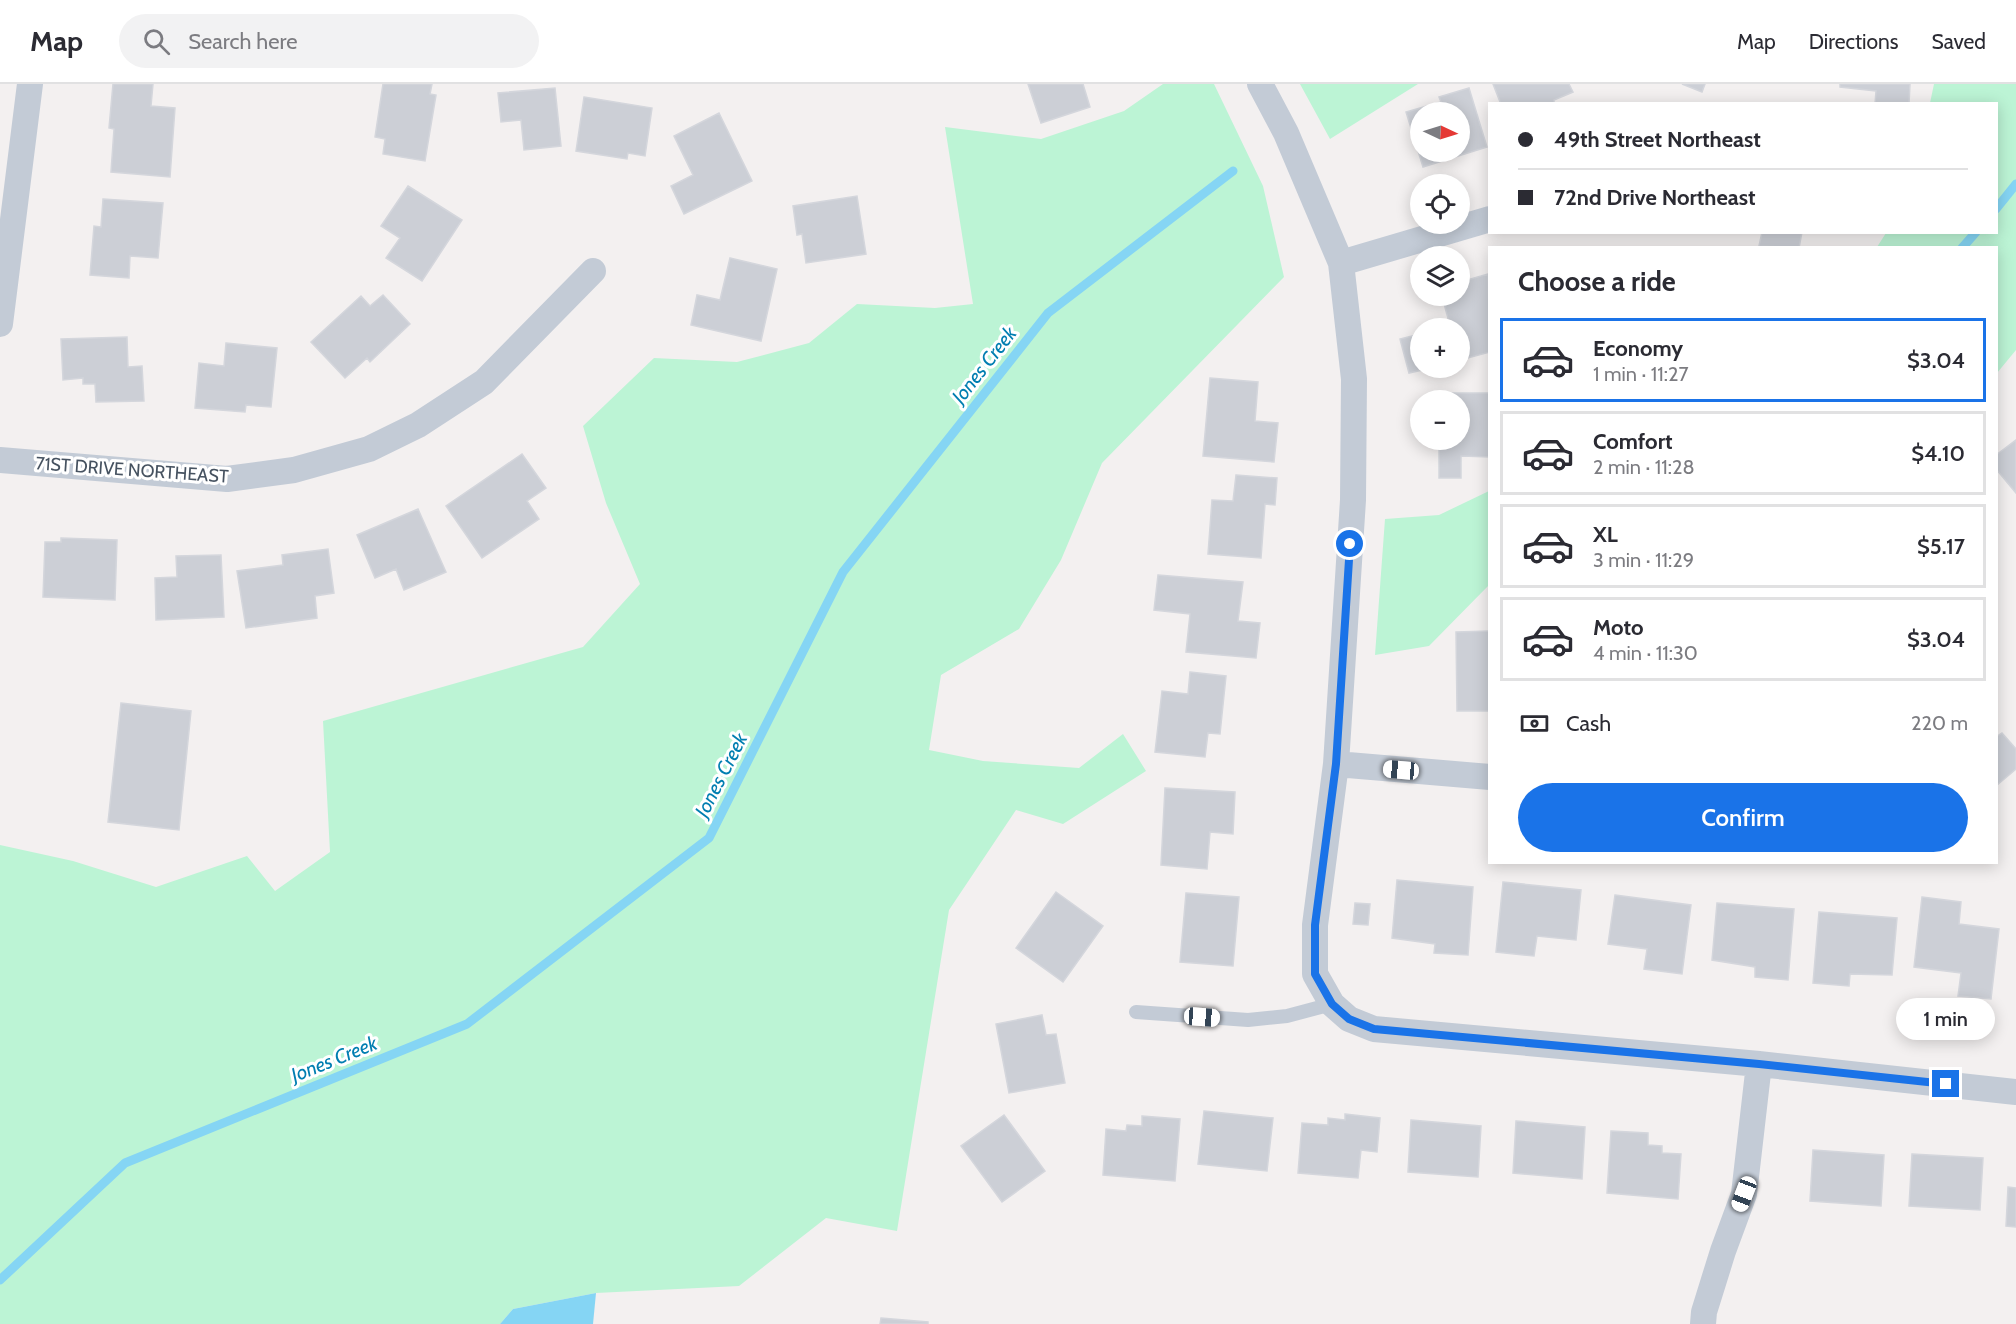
<!DOCTYPE html>
<meta charset="utf-8">
<style>
body{margin:0;font-family:Cabin,sans-serif;background:#f2f2f3;color:#2b2b33;height:100vh;display:flex;flex-direction:column;font-size:22px;white-space:nowrap}
*{box-sizing:border-box;margin:0}
p{font-size:20px;color:#7c7c81}
.icon{flex:none;width:33px;height:33px;fill:none;stroke:currentColor;stroke-width:2;stroke-linecap:round;stroke-linejoin:round}
.map{position:relative;flex:1;overflow:hidden}
.drawer{position:absolute;left:1488px;top:162px;width:510px;height:618px;display:flex;flex-direction:column;background:#fff;border-radius:0px;box-shadow:0 3px 15px #0003}
.drawer>*{flex:none}
.guide{position:absolute;left:1488px;top:18px;width:510px;height:132px;border-radius:0px;box-shadow:0 3px 15px #0003;display:grid;align-content:center;height:132px;padding:0 30px;background:#fff}
.needle{width:39px;rotate:94deg}
.tools{position:absolute;left:1410px;top:18px;display:grid;gap:12px}
.tools a{display:grid;place-items:center;width:60px;height:60px;border-radius:50%;background:#fff;box-shadow:0 3px 15px #0003;font-size:30px}
.end{position:absolute;width:27px;height:27px;margin:-14px;border:8px solid #1a73e8;background:#fff;box-shadow:0 0 0 3px #fff}
.from{border-radius:50%}
.bubble{position:absolute;height:42px;border-radius:21px;background:#fff;box-shadow:0 3px 15px #0003;font-size:20px;font-weight:600;line-height:42px;text-align:center}
.car{position:absolute;width:18px;height:36px;margin:-18px -9px;border-radius:8px;box-shadow:0 0 4px 2px #0007;background:linear-gradient(#fff 24%,#345 0 40%,#fff 0 76%,#345 0 86%,#fff 0)}
.guide b{display:flex;align-items:center;gap:21px;height:57px;font-size:22px}
.guide b+b{border-top:2px solid #e1e1e2}
.guide i{width:15px;height:15px;background:#2b2b33}
ul{padding:0;list-style:none}
li{display:flex;align-items:center;gap:18px;height:84px;margin:0 12px 9px;padding:0 18px;border:3px solid #e1e1e2;border-radius:0px}
li div{flex:1}
li b{display:block;font-size:22px}
li em{font-style:normal;font-weight:600}
li.current{border-color:#1a73e8}
li>.icon{width:54px;height:54px;stroke-width:1.5}
h2{padding:0 30px;font-size:27px;line-height:72px}
.pay{display:flex;align-items:center;gap:15px;height:66px;padding:0 30px;font-size:22px}
.pay p{margin-inline-start:auto}
.cta{display:flex;gap:12px;margin-top:auto;padding:12px 30px}
.cta a{flex:1;height:69px;border-radius:36px;background:#1a73e8;color:#fff;font-size:24px;font-weight:600;line-height:69px;text-align:center}
header{display:flex;align-items:center;gap:36px;box-sizing:border-box;height:84px;padding:0 30px;background:#fff;border-bottom:2px solid #e1e1e2}
header strong{font-size:28px}
nav{display:flex;gap:33px;margin-inline-start:auto;font-size:21px}
.search{width:420px;height:54px;background:#f2f2f3;display:flex;align-items:center;gap:15px;box-sizing:border-box;padding:0 21px;border-radius:33px;color:#7c7c81;font-size:22px}
.map>svg:first-child{display:block}
</style>
<header>
<strong>Map</strong>
<div class="search"><svg class="icon" aria-label="search" viewBox="0 0 24 24"><circle cx="10" cy="10" r="6"/><path d="M15 15l6 6"/></svg>Search here</div>
<nav><a>Map</a><a>Directions</a><a>Saved</a></nav>
</header>
<div class="map">
<svg width="2016" height="1240" viewBox="0 0 2016 1240">
<rect width="100%" height="100%" fill="#f3f0f0"/>
<!-- green -->
<path fill="#bcf4d5" d="M 1163,0 L 1214,0 L 1263,102 L 1284,193 L 1102,379 L 1061,476 L 1019,545 L 941,591 L 929,666 L 983,677 L 1079,684 L 1123,650 L 1146,687 L 1063,740 L 1016,726 L 949,826 L 897,1147 L 826,1134 L 739,1202 L 596,1209 L 513,1225 L 500,1240 L 0,1240 L 0,761 L 73,777 L 156,803 L 247,772 L 275,807 L 330,768 L 323,637 L 583,563 L 640,500 L 606,419 L 583,342 L 654,274 L 737,278 L 809,259 L 857,220 L 935,224 L 973,220 L 945,43 L 1041,55 L 1124,27 Z
M 1300,0 L 1418,0 L 1330,55 Z
M 1934,0 L 2016,0 L 2016,266 L 1997,289 L 1996,164 L 1877,163 L 1886,149 L 1996,148 L 1996,20 L 1930,19 Z
M 1489,407 L 1489,501 L 1429,562 L 1375,571 L 1385,435 L 1439,431 Z"/>
<!-- water -->
<path fill="#85d5f4" d="M 596,1209 L 593,1240 L 500,1240 L 513,1225 Z"/>
<g fill="none" stroke-linecap="round" stroke-linejoin="round">
<!-- stream -->
<path stroke="#85d5f4" stroke-width="9" d="M 1996,125 L 2016,100
M 1962,164 L 1976,148
M 0,1196 L 125,1079 L 467,940 L 709,754 L 843,488 L 1048,229 L 1233,87"/>
</g>
<!-- building -->
<path fill="#cccfd6" stroke="#d4d6dc" stroke-width="1.5" fill-rule="evenodd" d="M 113,0 L 153,0 L 151,22 L 175,24 L 170,93 L 111,88 L 114,45 L 109,44 Z
M 383,0 L 432,0 L 430,10 L 436,11 L 425,77 L 383,70 L 385,55 L 375,53 Z
M 1028,0 L 1083,0 L 1090,23 L 1041,39 Z
M 1493,0 L 1569,0 L 1573,8 L 1554,16 L 1554,20 L 1496,20 L 1500,18 Z
M 1682,0 L 1705,0 L 1702,8 Z
M 1840,0 L 1910,0 L 1909,20 L 1875,20 L 1876,7 L 1840,3 Z
M 555,4 L 561,62 L 524,66 L 521,36 L 501,38 L 498,9 Z
M 1469,4 L 1487,63 L 1423,83 L 1406,28 L 1441,18 L 1439,13 ZM 1420,28 L 1460,28 L 1460,68 L 1420,68 Z
M 584,13 L 652,24 L 645,72 L 628,69 L 627,75 L 576,67 Z
M 719,29 L 752,97 L 684,130 L 671,102 L 693,91 L 674,52 Z
M 408,102 L 462,136 L 422,197 L 386,174 L 400,154 L 381,142 Z
M 857,112 L 866,170 L 806,179 L 802,150 L 797,151 L 793,122 Z
M 103,115 L 163,119 L 158,174 L 130,172 L 129,194 L 90,191 L 94,142 L 101,143 Z
M 1762,148 L 1802,148 L 1799,164 L 1759,162 Z
M 730,174 L 777,185 L 761,257 L 691,241 L 697,211 L 720,216 Z
M 1488,190 L 1490,268 L 1460,276 L 1460,244 L 1441,244 L 1450,242 L 1442,212 L 1460,212 L 1460,198 Z
M 383,211 L 410,240 L 370,278 L 367,274 L 345,294 L 311,258 L 361,212 L 370,222 Z
M 1420,250 L 1420,284 L 1431,284 L 1409,289 L 1400,255 Z
M 127,253 L 128,283 L 142,282 L 144,317 L 96,318 L 95,300 L 83,300 L 83,294 L 63,296 L 61,255 Z
M 226,259 L 277,264 L 271,323 L 246,321 L 245,328 L 195,324 L 199,279 L 224,282 Z
M 1210,294 L 1258,298 L 1255,337 L 1278,339 L 1274,378 L 1203,372 Z
M 1444,309 L 1490,309 L 1490,373 L 1461,372 L 1461,394 L 1439,394 L 1439,356 L 1460,356 L 1460,316 L 1444,316 Z
M 2016,356 L 2016,409 L 1996,385 L 1996,371 Z
M 522,370 L 546,404 L 527,417 L 539,435 L 482,474 L 446,422 Z
M 1236,391 L 1277,394 L 1275,421 L 1265,420 L 1261,474 L 1208,470 L 1212,416 L 1233,417 Z
M 418,425 L 446,488 L 404,506 L 396,485 L 375,494 L 357,451 Z
M 61,454 L 117,456 L 115,516 L 43,513 L 45,458 L 61,458 Z
M 328,465 L 334,509 L 315,512 L 317,534 L 246,544 L 237,487 L 283,481 L 282,471 Z
M 221,471 L 224,533 L 156,536 L 155,494 L 177,493 L 176,472 Z
M 1158,491 L 1243,498 L 1238,537 L 1260,539 L 1256,574 L 1186,568 L 1190,530 L 1154,526 Z
M 1490,547 L 1490,627 L 1457,627 L 1456,548 Z
M 1190,588 L 1226,592 L 1220,650 L 1208,649 L 1205,673 L 1155,668 L 1162,607 L 1188,610 Z
M 121,619 L 191,627 L 179,746 L 108,738 Z
M 2002,649 L 2016,665 L 2016,685 L 1996,702 L 1996,653 Z
M 1165,704 L 1235,708 L 1233,750 L 1210,748 L 1207,785 L 1161,781 Z
M 1397,796 L 1473,803 L 1468,871 L 1434,869 L 1435,860 L 1392,854 Z
M 1503,798 L 1581,806 L 1576,856 L 1537,852 L 1534,872 L 1496,868 Z
M 1056,808 L 1103,842 L 1063,898 L 1016,864 Z
M 1186,809 L 1239,813 L 1233,882 L 1180,878 Z
M 1615,811 L 1691,821 L 1682,890 L 1644,885 L 1647,865 L 1608,860 Z
M 1922,813 L 1961,818 L 1959,840 L 1999,845 L 1991,915 L 1958,912 L 1961,889 L 1914,883 Z
M 1355,819 L 1370,820 L 1368,841 L 1353,840 Z
M 1717,819 L 1794,825 L 1788,896 L 1755,893 L 1755,883 L 1712,876 Z
M 1819,828 L 1897,834 L 1892,891 L 1850,890 L 1849,902 L 1813,899 Z
M 1042,931 L 1046,951 L 1056,950 L 1065,999 L 1009,1009 L 996,940 Z
M 1204,1027 L 1273,1034 L 1267,1087 L 1198,1080 Z
M 1345,1030 L 1380,1034 L 1377,1068 L 1361,1066 L 1358,1094 L 1298,1089 L 1302,1039 L 1328,1041 L 1328,1034 L 1345,1036 Z
M 1004,1031 L 1045,1087 L 1002,1118 L 961,1062 Z
M 1142,1032 L 1180,1035 L 1175,1097 L 1103,1091 L 1106,1045 L 1126,1047 L 1127,1041 L 1142,1042 Z
M 1411,1036 L 1481,1042 L 1478,1093 L 1408,1088 Z
M 1516,1037 L 1585,1043 L 1582,1095 L 1513,1089 Z
M 1611,1047 L 1648,1049 L 1648,1061 L 1662,1062 L 1662,1069 L 1681,1070 L 1678,1115 L 1607,1109 Z
M 1813,1066 L 1884,1071 L 1881,1122 L 1810,1117 Z
M 1912,1070 L 1983,1074 L 1980,1126 L 1909,1122 Z
M 2008,1103 L 2016,1104 L 2016,1143 L 2006,1142 Z
M 881,1234 L 928,1238 L 928,1240 L 880,1240 Z"/>
<g fill="none" stroke-linecap="round" stroke-linejoin="round">
<!-- service -->
<path stroke="#c3cbd6" stroke-width="14" d="M 1136,928 L 1248,936 L 1287,932 L 1332,920"/>
<!-- minor -->
<path stroke="#c3cbd6" stroke-width="26" d="M 1260,0 L 1286,49 L 1341,179 L 1354,295 L 1353,416 L 1336,680 L 1315,841 L 1315,890 L 1332,920 L 1349,935 L 1374,945 L 1759,980 L 2016,1008
M 1341,179 L 1490,135
M 0,240 L 30,0
M 0,376 L 227,395 L 294,386 L 369,365 L 418,341 L 484,298 L 593,187
M 1336,680 L 1490,693
M 1703,1240 L 1704,1228 L 1723,1167 L 1744,1110 L 1759,980"/>
</g>
<g fill="none" stroke-linecap="round" stroke-linejoin="round">
<!-- route -->
<path stroke="#1a73e8" stroke-width="8" d="M 1350,460 L 1336,680 L 1315,841 L 1315,890 L 1332,920 L 1349,935 L 1374,945 L 1759,980 L 1946,1000"/>
</g>
<g text-anchor="middle" dominant-baseline="central" stroke-width="6" stroke-linejoin="round" paint-order="stroke">
<!-- street labels -->
<g font-size="18" fill="#465260" stroke="#fff">
<text transform="translate(132 386) rotate(4)">71ST DRIVE NORTHEAST</text>
</g>
<!-- water labels -->
<g font-size="20" font-style="italic" fill="#017eb1" stroke="#fff">
<text transform="translate(984 281) rotate(-52)">Jones Creek</text>
<text transform="translate(721 691) rotate(-63)">Jones Creek</text>
<text transform="translate(334 975) rotate(-22)">Jones Creek</text>
</g>
</g>
</svg>
<div class="tools">
<a><svg class="needle" viewBox="-14 -14 28 28"><path d="M0-13l5 13h-10z" fill="#e53935"/><path d="M0 13l5-13h-10z" fill="#7c7c81"/></svg></a>
<a><svg class="icon" aria-label="locate" viewBox="0 0 24 24"><circle cx="12" cy="12" r="6"/><path d="M12 2v4M12 18v4M2 12h4M18 12h4"/></svg></a>
<a><svg class="icon" aria-label="layers" viewBox="0 0 24 24"><path d="M12 4l9 5-9 5-9-5zM3 14l9 5 9-5"/></svg></a>
<a>+</a>
<a>−</a>
</div>
<i class="end from" style="left:1350px;top:460px"></i>
<i class="end" style="left:1946px;top:1000px"></i>
<div class="bubble" style="left:1896px;top:914px;width:99px">1 min</div>
<i class="car" style="left:1401px;top:686px;rotate:275deg"></i>
<i class="car" style="left:1202px;top:933px;rotate:94deg"></i>
<i class="car" style="left:1744px;top:1110px;rotate:201deg"></i>
<div class="guide">
<b><i class="from"></i>49th Street Northeast</b>
<b><i></i>72nd Drive Northeast</b>
</div>
<section class="drawer">
<h2>Choose a ride</h2>
<ul>
<li class="current"><svg class="icon" aria-label="car" viewBox="0 0 24 24"><path d="M5 17H2v-5l4-1 3-4h7l3 4 3 1v5h-3M9 17h6M6 11h13"/><circle cx="7" cy="17" r="2"/><circle cx="17" cy="17" r="2"/></svg><div><b>Economy</b><p>1 min · 11:27</p></div><em>$3.04</em></li>
<li><svg class="icon" aria-label="car" viewBox="0 0 24 24"><path d="M5 17H2v-5l4-1 3-4h7l3 4 3 1v5h-3M9 17h6M6 11h13"/><circle cx="7" cy="17" r="2"/><circle cx="17" cy="17" r="2"/></svg><div><b>Comfort</b><p>2 min · 11:28</p></div><em>$4.10</em></li>
<li><svg class="icon" aria-label="car" viewBox="0 0 24 24"><path d="M5 17H2v-5l4-1 3-4h7l3 4 3 1v5h-3M9 17h6M6 11h13"/><circle cx="7" cy="17" r="2"/><circle cx="17" cy="17" r="2"/></svg><div><b>XL</b><p>3 min · 11:29</p></div><em>$5.17</em></li>
<li><svg class="icon" aria-label="car" viewBox="0 0 24 24"><path d="M5 17H2v-5l4-1 3-4h7l3 4 3 1v5h-3M9 17h6M6 11h13"/><circle cx="7" cy="17" r="2"/><circle cx="17" cy="17" r="2"/></svg><div><b>Moto</b><p>4 min · 11:30</p></div><em>$3.04</em></li>
</ul>
<div class="pay"><svg class="icon" aria-label="cash" viewBox="0 0 24 24"><path d="M3 7h18v10H3z"/><circle cx="12" cy="12" r="2"/></svg>Cash<p>220 m</p></div>
<div class="cta"><a>Confirm</a></div>
</section>
</div>
